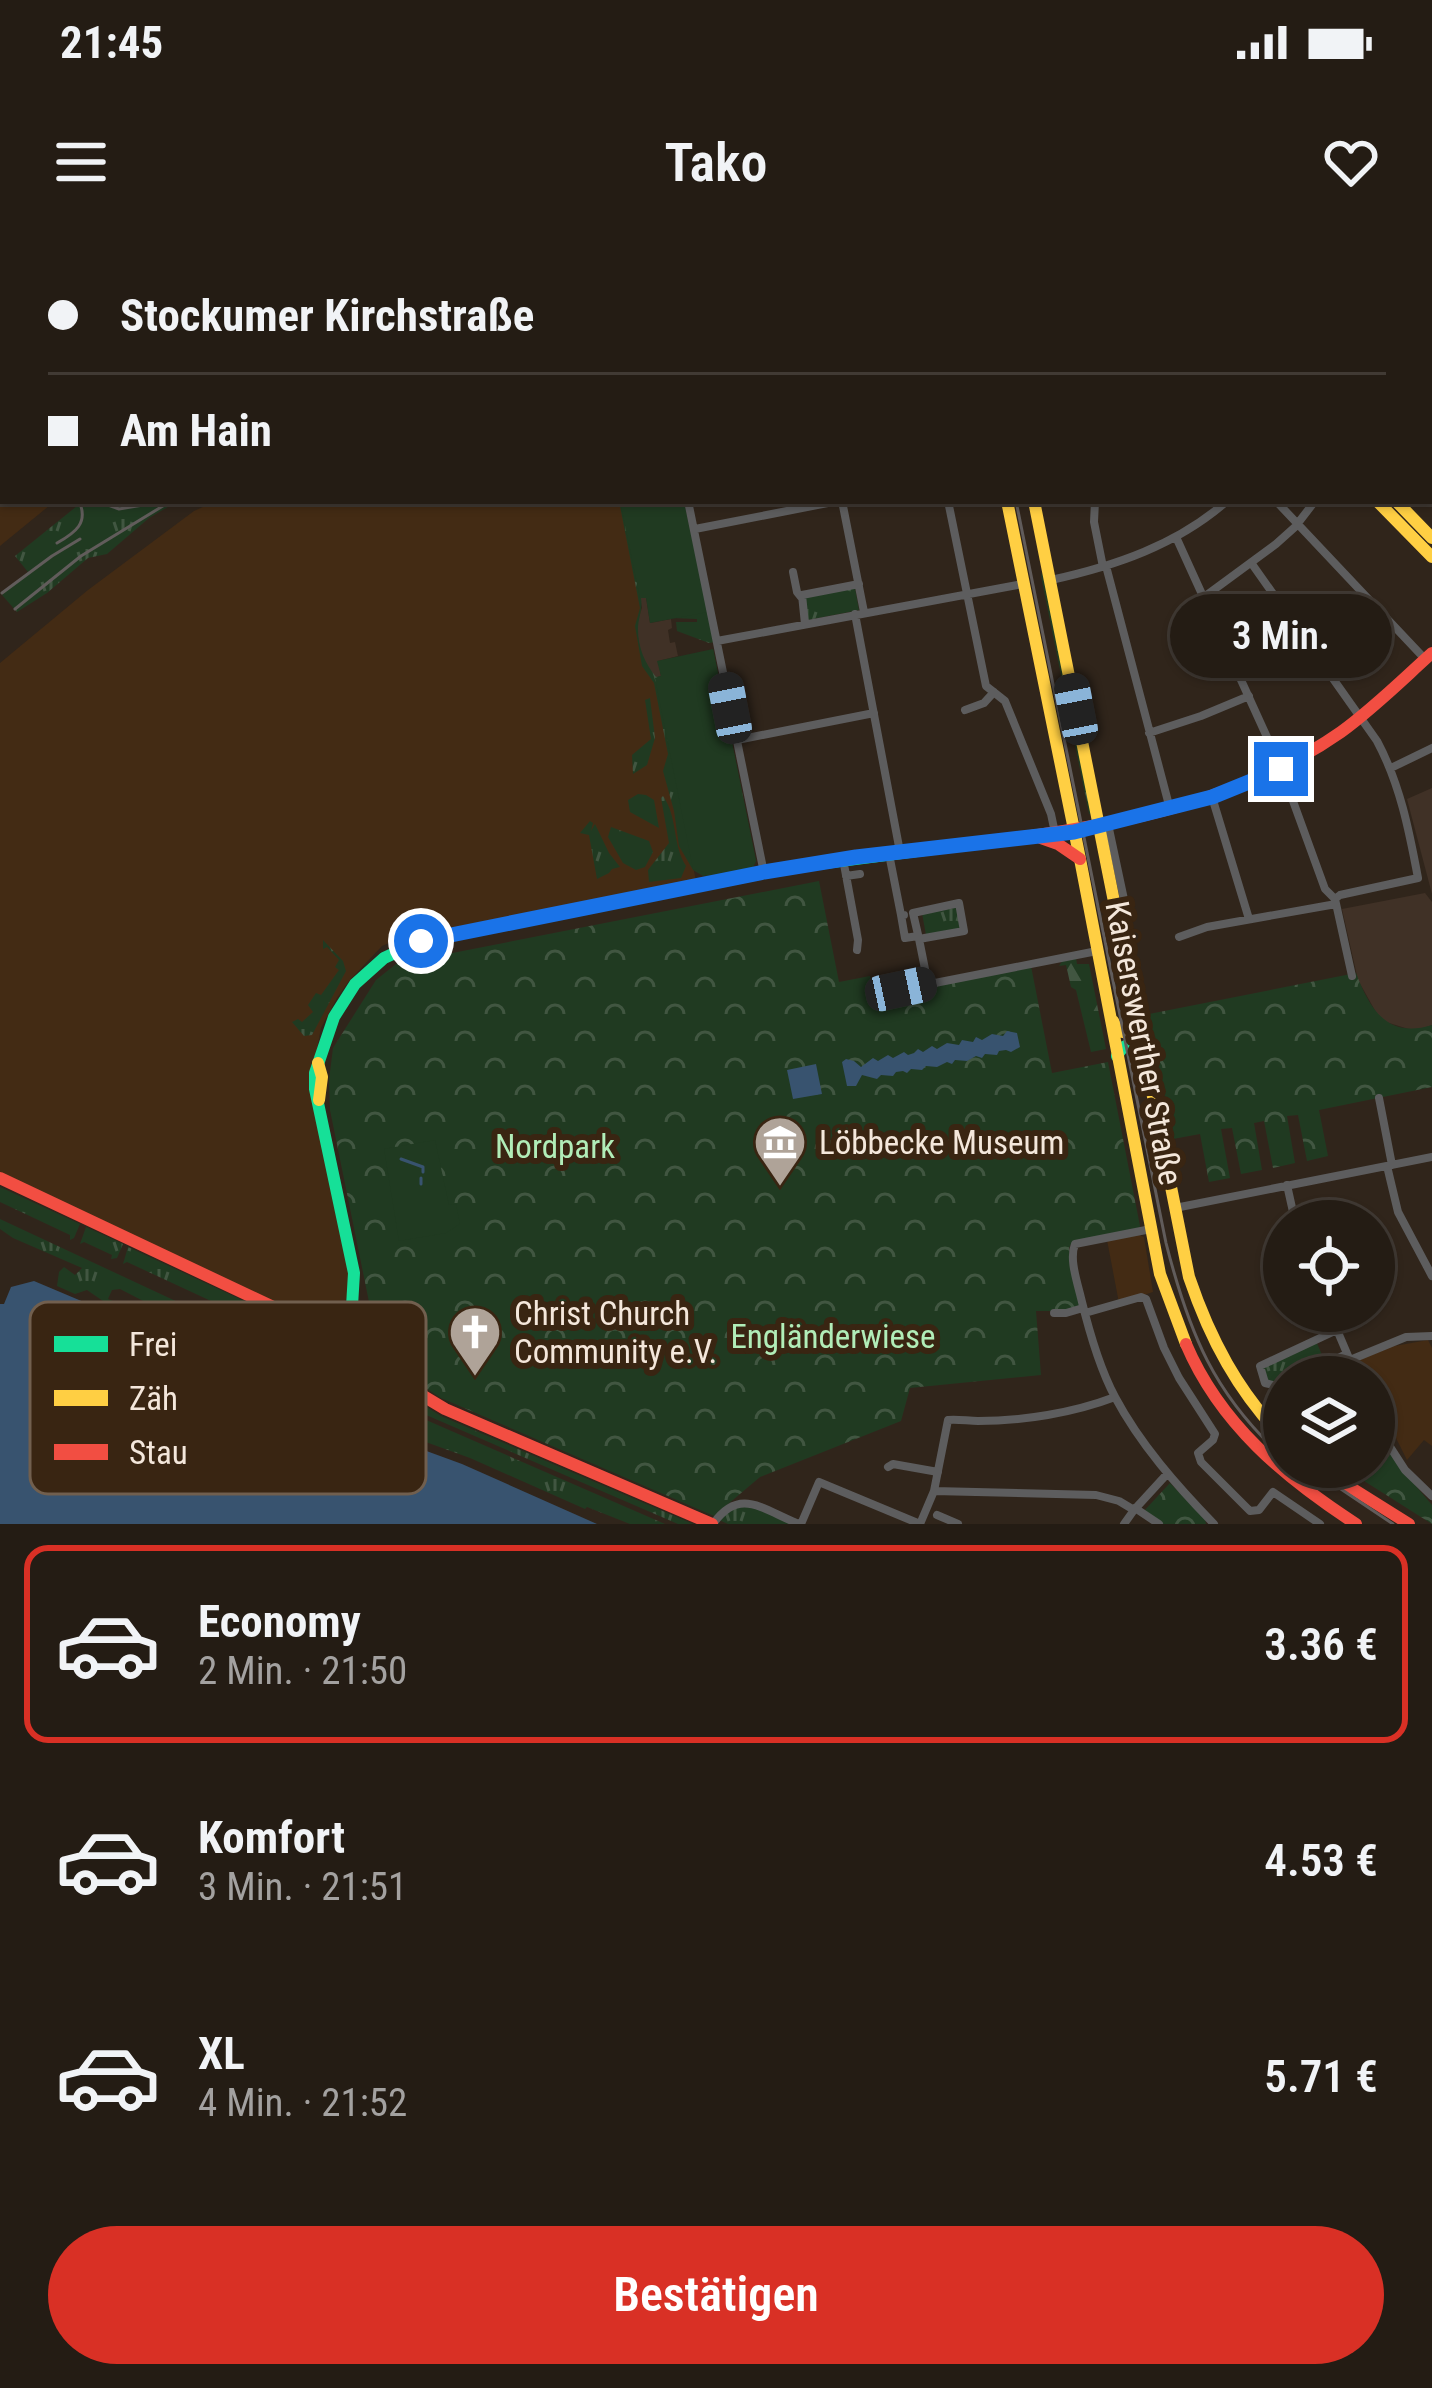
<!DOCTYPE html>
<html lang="de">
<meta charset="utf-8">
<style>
body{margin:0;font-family:"Roboto Condensed",sans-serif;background:#302922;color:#f1f3f6;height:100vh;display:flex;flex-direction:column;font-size:45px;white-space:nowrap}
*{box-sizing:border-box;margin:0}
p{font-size:39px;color:#a3a1a0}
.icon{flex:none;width:66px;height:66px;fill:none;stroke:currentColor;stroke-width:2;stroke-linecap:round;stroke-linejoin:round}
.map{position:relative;height:1284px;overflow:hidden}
.panel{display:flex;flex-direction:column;background:#241c14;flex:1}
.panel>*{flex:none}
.banner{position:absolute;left:0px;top:0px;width:1434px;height:264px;box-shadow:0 3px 9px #0004,0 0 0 3px #413a34;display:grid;align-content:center;height:264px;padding:0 48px;background:#241c14}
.tools{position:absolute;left:1263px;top:960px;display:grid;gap:24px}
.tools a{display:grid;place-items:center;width:132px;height:132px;border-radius:50%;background:#241c14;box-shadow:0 3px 9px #0004,0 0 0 3px #413a34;font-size:60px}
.end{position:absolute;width:54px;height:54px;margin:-27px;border:15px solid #1a73e8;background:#fff;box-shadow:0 0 0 6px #fff}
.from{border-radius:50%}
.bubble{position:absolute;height:84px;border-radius:42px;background:#241c14;box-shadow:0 3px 9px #0004,0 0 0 3px #413a34;font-size:39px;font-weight:600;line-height:84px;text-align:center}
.car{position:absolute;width:36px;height:72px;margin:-36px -18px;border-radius:15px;box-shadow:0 0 9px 3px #0007;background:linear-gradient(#222 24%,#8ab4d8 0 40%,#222 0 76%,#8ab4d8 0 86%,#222 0)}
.banner b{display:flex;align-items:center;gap:42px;height:114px;font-size:45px}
.banner b+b{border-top:3px solid #413a34}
.banner i{width:30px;height:30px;background:#f1f3f6}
ul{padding:21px 0 0;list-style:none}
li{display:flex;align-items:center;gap:36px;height:198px;margin:0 24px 18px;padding:0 24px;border:6px solid transparent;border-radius:24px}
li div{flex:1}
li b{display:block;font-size:45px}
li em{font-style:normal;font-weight:600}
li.selected{border-color:#d93025}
li>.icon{width:108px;height:108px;stroke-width:1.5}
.button{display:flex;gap:24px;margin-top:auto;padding:24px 48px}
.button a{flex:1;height:138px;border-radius:72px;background:#d93025;color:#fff;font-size:48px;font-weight:600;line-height:138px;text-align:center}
.status{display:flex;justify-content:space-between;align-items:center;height:84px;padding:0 60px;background:#241c14;direction:ltr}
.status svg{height:33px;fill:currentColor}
header{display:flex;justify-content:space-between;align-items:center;height:156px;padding:0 48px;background:#241c14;font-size:54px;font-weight:600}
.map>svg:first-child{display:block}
</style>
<div class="status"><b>21:45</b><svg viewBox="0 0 49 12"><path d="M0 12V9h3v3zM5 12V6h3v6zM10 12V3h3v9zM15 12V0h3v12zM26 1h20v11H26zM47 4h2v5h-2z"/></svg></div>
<header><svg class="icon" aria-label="menu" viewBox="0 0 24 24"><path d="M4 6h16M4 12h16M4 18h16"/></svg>Tako<svg class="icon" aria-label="heart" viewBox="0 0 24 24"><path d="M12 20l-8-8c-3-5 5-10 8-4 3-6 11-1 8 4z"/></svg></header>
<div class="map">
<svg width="1432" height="1284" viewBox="0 0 1432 1284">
<defs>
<pattern id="grass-tufts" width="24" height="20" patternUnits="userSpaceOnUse" patternTransform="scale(3)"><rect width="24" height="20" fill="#203a21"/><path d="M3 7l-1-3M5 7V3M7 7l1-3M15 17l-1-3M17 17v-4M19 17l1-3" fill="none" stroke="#415641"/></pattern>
<pattern id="forest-firs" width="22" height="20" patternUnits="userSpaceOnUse" patternTransform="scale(3)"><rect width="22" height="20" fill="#203a21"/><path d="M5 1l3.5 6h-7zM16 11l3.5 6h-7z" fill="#415641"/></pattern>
<pattern id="park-crowns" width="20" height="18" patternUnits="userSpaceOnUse" patternTransform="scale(3)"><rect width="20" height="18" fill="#203a21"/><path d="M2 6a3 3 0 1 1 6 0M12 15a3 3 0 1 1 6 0" fill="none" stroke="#415641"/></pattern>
</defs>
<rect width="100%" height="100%" fill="#30251b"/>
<!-- built -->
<path fill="#432b14" d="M 0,175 L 3,179 L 3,261 L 55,261 L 0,306 Z
M 216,261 L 620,261 L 696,641 L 403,697 L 382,706 L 349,741 L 337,758 L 321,788 L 313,830 L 351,1043 L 341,1075 L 330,1085 L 320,1086 L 0,935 L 0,423 L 88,350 L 194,271 Z
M 1137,994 L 1144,997 L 1153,1052 L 1119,1063 L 1107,1000 Z
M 1428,1100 L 1432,1108 L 1432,1206 L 1424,1200 L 1407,1220 L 1374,1154 L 1374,1137 L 1367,1137 L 1359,1120 L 1389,1107 Z"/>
<!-- education -->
<path fill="#403126" d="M 646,357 L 650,383 L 671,379 L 672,388 L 668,390 L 670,403 L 675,402 L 678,416 L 658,421 L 661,436 L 655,438 L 643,424 L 636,387 L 642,368 L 640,358 Z
M 1432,548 L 1432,654 L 1407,559 Z
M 1425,653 L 1432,662 L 1432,785 L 1415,791 L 1386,782 L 1377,774 L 1358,740 L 1342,669 Z"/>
<!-- grass -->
<path fill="url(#grass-tufts)" d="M 75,261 L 178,261 L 149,278 L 107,314 L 88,318 L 47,353 L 17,372 L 2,355 L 28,332 L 15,316 L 77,266 Z
M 619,261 L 626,261 L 646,357 L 641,358 C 643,370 638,378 638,389 C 638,408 645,423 656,437 L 661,436 L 713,409 L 756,621 L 753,627 L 703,636 L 693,630 L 679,606 L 674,571 L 663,531 L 668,514 L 654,443 L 642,426 L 635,386 L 640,368 Z
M 678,261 L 715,402 L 709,403 L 677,391 L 676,382 L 697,382 L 697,379 L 672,378 Z
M 1042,332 L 1093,573 L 1089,574 L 1041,336 Z
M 855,348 L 859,370 L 808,380 L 804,357 Z
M 650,458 L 655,498 L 647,525 L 633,534 L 632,515 L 651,499 L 645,460 Z
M 638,554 L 646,555 L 654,560 L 659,588 L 630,572 L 628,560 Z
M 663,556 C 678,577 672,604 686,626 L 681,638 L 649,642 L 648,630 L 669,603 L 661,558 Z
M 590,581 L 593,583 L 591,591 L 595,584 L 609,613 L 620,627 L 612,629 L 609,633 L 597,639 L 589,595 L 580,593 Z
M 611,587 L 649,601 L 653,612 L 645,627 L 636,630 L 623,623 L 608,597 Z
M 953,665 L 957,668 L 960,689 L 926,695 L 922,673 Z
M 323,700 L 343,721 L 346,731 L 312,795 L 304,796 L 292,782 L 298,779 L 302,782 L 313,772 L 308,765 L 316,753 L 321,755 L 339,730 L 335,727 L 339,720 L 327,707 L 323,709 Z
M 0,947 L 80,984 L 74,998 L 70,1000 L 70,995 L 0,962 Z
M 0,979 L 259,1100 L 268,1099 L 281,1088 L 286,1092 L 271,1122 C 284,1131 328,1163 343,1159 C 350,1157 355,1152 361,1148 L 371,1156 L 665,1284 L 630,1284 L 587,1267 L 585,1269 L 470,1218 L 315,1162 L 211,1114 L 217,1099 L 120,1049 L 112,1050 L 108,1059 L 120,1064 L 123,1072 L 116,1084 L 113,1075 L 103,1067 L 103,1061 L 87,1050 L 75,1054 L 57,1046 L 59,1032 L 64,1027 L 75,1035 L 82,1028 L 13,998 L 0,989 Z
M 86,987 L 123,1004 L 117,1018 L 111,1019 L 112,1015 L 84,1002 L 80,1004 Z
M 128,1007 L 268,1072 L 270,1076 L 265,1082 L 260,1083 L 216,1064 L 213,1067 L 210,1065 L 211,1061 L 127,1022 L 123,1024 Z
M 1316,1101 L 1325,1122 L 1293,1137 L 1284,1137 L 1284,1141 L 1277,1144 L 1269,1143 L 1262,1132 L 1264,1125 Z
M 368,1122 L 409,1156 L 441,1176 L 693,1284 L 678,1284 L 373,1152 L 369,1148 L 394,1158 L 398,1153 L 364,1124 Z
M 746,1264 L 793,1284 L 728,1284 L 719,1280 L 728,1269 Z"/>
<!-- forest -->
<path fill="url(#forest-firs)" d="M 1076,718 L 1077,724 L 1089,724 L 1106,809 L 1091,812 L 1076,750 L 1071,747 L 1066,725 L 1059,726 L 1063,720 Z"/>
<!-- park -->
<path fill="url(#park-crowns)" d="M 819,641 L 839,742 L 870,736 L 874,755 L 1031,726 L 1052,833 L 1108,822 L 1140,986 L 1139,989 L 1071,1004 L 1069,1008 L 1080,1067 L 1075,1071 L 1036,1071 L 1041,1135 L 910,1148 L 901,1181 L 760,1237 L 714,1276 L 441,1158 L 409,1137 L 379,1111 L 330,870 L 329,840 L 333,808 L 376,740 L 396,724 Z
M 1356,733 C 1370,770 1388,799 1432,785 L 1432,847 L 1319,870 L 1328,916 L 1307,921 L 1298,875 L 1287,876 L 1295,923 L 1273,928 L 1264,881 L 1254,883 L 1262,930 L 1241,934 L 1232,888 L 1221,889 L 1230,938 L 1209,942 L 1200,894 L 1173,899 L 1149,774 Z
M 1374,1181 L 1404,1232 L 1432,1265 L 1432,1284 L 1342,1227 L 1374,1227 Z
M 1170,1243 L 1205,1279 L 1206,1284 L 1161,1284 L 1143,1272 Z"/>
<!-- garden -->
<path fill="#203a21" d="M 620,261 L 684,261 L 708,372 L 650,383 L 646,358 L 640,358 Z
M 713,409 L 756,621 L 753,627 L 706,636 L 705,632 L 693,629 L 655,438 L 661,436 L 657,421 Z
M 435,900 L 449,965 L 456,964 L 460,984 L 446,993 L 399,1001 L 384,909 Z"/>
<!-- water -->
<path fill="#38536f" d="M 1007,791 L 1017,793 L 1020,807 L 1011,812 L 1006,810 L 999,811 L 997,815 L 985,814 L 982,818 L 976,816 L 967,821 L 955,820 L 952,824 L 947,822 L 937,827 L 926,826 L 922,830 L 911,829 L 907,833 L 903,831 L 896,832 L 893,836 L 881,835 L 877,839 L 862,835 L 856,846 L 847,846 L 842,822 L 846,819 L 854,821 L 861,827 L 873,818 L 878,821 L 888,815 L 893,818 L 904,812 L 908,815 L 914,813 L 918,809 L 923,812 L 932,806 L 937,809 L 947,803 L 959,805 L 962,800 L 973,802 L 976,797 L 982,800 L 992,794 L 1003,796 Z
M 816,824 L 822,854 L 793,859 L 787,830 Z
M 34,1041 L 98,1068 L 113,1080 L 121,1102 L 137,1099 L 147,1102 L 170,1101 L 195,1113 L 222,1133 L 229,1133 L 287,1160 L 462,1224 L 597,1284 L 0,1284 L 0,1064 L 4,1064 L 11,1047 Z"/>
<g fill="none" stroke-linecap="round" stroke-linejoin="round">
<!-- stream -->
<path stroke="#38536f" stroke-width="3" d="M 401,919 L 423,927 L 423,932
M 421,938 L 421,944"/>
<!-- street -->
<path stroke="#5d5d5e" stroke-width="8" d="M 141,0 L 142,3
M 293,0 L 294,3
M 411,0 L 412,3
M 570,0 L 572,3
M 904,0 L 905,3
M 94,1 L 95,3
M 105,3 L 110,0
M 523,3 L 530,0
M 714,3 L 721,0
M 1268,3 L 1269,0
M 1332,3 L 1332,0
M 0,49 L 3,51
M 1431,121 L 1432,120
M 688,261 L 764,633
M 842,261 L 864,372
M 948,261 L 986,446 L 1005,461 L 1051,574 L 1055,593
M 1095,261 L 1094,282 L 1103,327
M 1276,261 L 1425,419
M 695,289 L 838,261
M 1176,297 L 1281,528 L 1325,649 L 1335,659 L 1352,736
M 1252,324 L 1377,501 C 1400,544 1409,590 1418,638 L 1340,655 L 1335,659
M 1106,326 L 1170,569
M 793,332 L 797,352 L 801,357
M 1051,340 C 1115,326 1177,305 1227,261
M 1204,357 L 1276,304 L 1295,287 L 1315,261
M 855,374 L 900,612
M 805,384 L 802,355 L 859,344
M 717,401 L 1023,344
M 965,470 L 984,463 L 994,452
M 1149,493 L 1201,476 L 1249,456
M 737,500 L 874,473
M 1391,528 L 1432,508
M 1212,557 L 1249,679
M 1108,584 L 1125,664 L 1117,668
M 889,614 L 901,675
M 843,619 L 858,700 L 857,710
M 846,636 L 860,634
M 904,675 L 901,675 L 905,698 L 918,696
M 1179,697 L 1207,687 L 1336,664
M 919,699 L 913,673 L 959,663 L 964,691 L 919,699 L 928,744
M 874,755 L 1097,711
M 1379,858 L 1392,925
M 1387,926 L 1398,972 L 1432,1036
M 1287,945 L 1295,981
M 1175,968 L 1432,917
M 1151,989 L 1075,1004 C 1069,1019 1077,1041 1081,1058 C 1089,1091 1099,1127 1115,1157 C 1140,1204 1177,1246 1214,1284
M 1329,1071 L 1357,1137
M 1054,1073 L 1066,1073 L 1083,1068
M 1085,1073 L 1141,1057 L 1146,1059 L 1164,1108 L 1179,1138 L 1215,1194 L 1213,1200 L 1198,1213 L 1201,1222 L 1250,1271 L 1259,1270 L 1273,1252 L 1320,1284
M 1350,1120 L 1406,1097 L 1432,1096
M 1297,1137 L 1347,1114
M 1284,1143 L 1277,1146 L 1265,1143 L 1260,1126 L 1337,1090
M 1374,1176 L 1383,1196 L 1405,1230 L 1432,1256
M 888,1227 L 893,1224 L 938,1232
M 934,1251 L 1096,1255 L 1119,1261 L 1134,1270
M 1135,1268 L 1159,1284
M 937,1275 L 958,1284
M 713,1284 C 740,1246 763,1270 799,1284
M 801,1284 L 819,1242 L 920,1284
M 920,1284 L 934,1251 L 948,1180 C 958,1179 968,1181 978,1181 C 1023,1181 1073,1173 1115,1157
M 1124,1284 L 1134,1270 L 1167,1234"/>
<!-- fast -->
<path stroke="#16e098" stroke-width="12" d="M 1083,0 L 1085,3
M 1112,0 L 1115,3
M 1117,816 C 1122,806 1129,802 1140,805 L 1143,813
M 339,1097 L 352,1066 L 354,1033 L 315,849 L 315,833 L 334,777 L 355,744 L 384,718 L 421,701 L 794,627 L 1009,599"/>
<!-- slow -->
<path stroke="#ffcf43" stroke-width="12" d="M 913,0 L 914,3
M 1010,0 L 1012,3
M 1098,0 L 1101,3
M 1007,261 L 1080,619 L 1160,1034 L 1186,1104
M 1034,261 L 1189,1037 C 1210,1099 1238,1152 1284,1199
M 1377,261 L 1432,317
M 1396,261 L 1432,298
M 1113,781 L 1118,791 L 1127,793 L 1134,790 L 1138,779
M 318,823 L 322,837 L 319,860"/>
<!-- jam -->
<path stroke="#f24e42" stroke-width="12" d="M 1041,598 L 1058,604 L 1080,619
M 1009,599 C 1124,584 1244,560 1341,492 C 1374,468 1402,440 1432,413
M 0,938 L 360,1108 L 415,1151 L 445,1169 L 712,1284
M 1186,1104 C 1220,1184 1285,1238 1356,1284
M 1318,1227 L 1409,1284"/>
<!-- tram -->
<path stroke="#615c5b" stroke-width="3" d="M 955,3 L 958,0
M 0,152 L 3,155
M 97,261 L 119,269 L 143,265
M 1016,261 L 1166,1003 C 1189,1093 1214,1155 1284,1218
M 57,303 C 75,293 89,283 79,261
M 2,353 L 52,316 L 80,299
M 15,369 L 81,316 L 171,261
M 1308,1227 L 1393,1284"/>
</g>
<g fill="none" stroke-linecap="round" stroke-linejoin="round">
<!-- route -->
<path stroke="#1a73e8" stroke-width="15" d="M 421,701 L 764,632 L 856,617 L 1074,592 L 1212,557 L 1281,529"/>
</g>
<!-- icons -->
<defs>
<g id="museum-pin" transform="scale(2.7)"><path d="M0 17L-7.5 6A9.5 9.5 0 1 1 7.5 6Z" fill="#afa398" stroke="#392512"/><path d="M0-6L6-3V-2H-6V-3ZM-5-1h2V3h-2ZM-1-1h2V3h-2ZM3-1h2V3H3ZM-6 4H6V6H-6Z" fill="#fff"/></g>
<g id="church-pin" transform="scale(2.7)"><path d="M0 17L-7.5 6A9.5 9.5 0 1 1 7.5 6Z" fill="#afa398" stroke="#392512"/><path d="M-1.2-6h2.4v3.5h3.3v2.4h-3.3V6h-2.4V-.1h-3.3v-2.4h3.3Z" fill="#fff"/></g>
</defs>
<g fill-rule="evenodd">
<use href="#museum-pin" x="780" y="902"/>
<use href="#church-pin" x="475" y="1092"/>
</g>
<g text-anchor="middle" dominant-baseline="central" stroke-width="12" stroke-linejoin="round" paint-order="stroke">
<!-- street labels -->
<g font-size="33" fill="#f4e7db" stroke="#392512">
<text transform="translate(1144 803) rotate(79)">Kaiserswerther Straße</text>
</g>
<!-- poi labels -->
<g font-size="33" fill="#f4e7db" stroke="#392512" text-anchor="start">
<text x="819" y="902">Löbbecke Museum</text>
<text x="514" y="1073">Christ Church<tspan x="514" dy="38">Community e.V.</tspan></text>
</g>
<!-- park labels -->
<g font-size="33" fill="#b1edb8" stroke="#392512">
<text x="555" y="906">Nordpark</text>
<text x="833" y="1096">Engländerwiese</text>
</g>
</g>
<!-- legend -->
<rect x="30" y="1062" width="396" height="192" rx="18" fill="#392512" stroke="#715f4e" stroke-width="3"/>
<rect x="54" y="1096" width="54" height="16" fill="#16e098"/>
<rect x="54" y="1150" width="54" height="16" fill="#ffcf43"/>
<rect x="54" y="1204" width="54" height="16" fill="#f24e42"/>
<g font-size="33" fill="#f4e7db">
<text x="129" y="1116">Frei</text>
<text x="129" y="1170">Zäh</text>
<text x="129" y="1224">Stau</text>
</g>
</svg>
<div class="tools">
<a><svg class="icon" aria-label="locate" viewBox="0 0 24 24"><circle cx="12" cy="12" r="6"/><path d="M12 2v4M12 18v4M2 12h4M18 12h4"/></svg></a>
<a><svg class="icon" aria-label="layers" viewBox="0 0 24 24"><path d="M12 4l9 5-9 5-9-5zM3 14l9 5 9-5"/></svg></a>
</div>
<i class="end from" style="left:421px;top:701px"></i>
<i class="end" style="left:1281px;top:529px"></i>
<div class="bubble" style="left:1170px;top:354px;width:222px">3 Min.</div>
<i class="car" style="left:730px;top:468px;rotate:349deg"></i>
<i class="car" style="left:1076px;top:469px;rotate:349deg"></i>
<i class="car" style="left:901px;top:749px;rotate:78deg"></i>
<div class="banner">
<b><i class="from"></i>Stockumer Kirchstraße</b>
<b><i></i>Am Hain</b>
</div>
</div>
<section class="panel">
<ul>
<li class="selected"><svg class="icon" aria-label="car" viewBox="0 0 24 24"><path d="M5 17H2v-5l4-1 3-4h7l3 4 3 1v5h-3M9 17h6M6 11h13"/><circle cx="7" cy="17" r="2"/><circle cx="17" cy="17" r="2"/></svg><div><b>Economy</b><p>2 Min. · 21:50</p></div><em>3.36 €</em></li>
<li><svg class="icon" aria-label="car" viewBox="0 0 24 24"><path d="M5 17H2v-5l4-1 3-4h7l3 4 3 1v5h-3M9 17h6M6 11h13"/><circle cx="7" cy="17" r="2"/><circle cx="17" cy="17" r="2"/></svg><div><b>Komfort</b><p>3 Min. · 21:51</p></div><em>4.53 €</em></li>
<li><svg class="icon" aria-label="car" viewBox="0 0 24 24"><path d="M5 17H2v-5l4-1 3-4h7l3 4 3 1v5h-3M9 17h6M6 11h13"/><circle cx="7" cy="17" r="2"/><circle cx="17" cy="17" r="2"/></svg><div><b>XL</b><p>4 Min. · 21:52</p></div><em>5.71 €</em></li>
</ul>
<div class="button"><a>Bestätigen</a></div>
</section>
